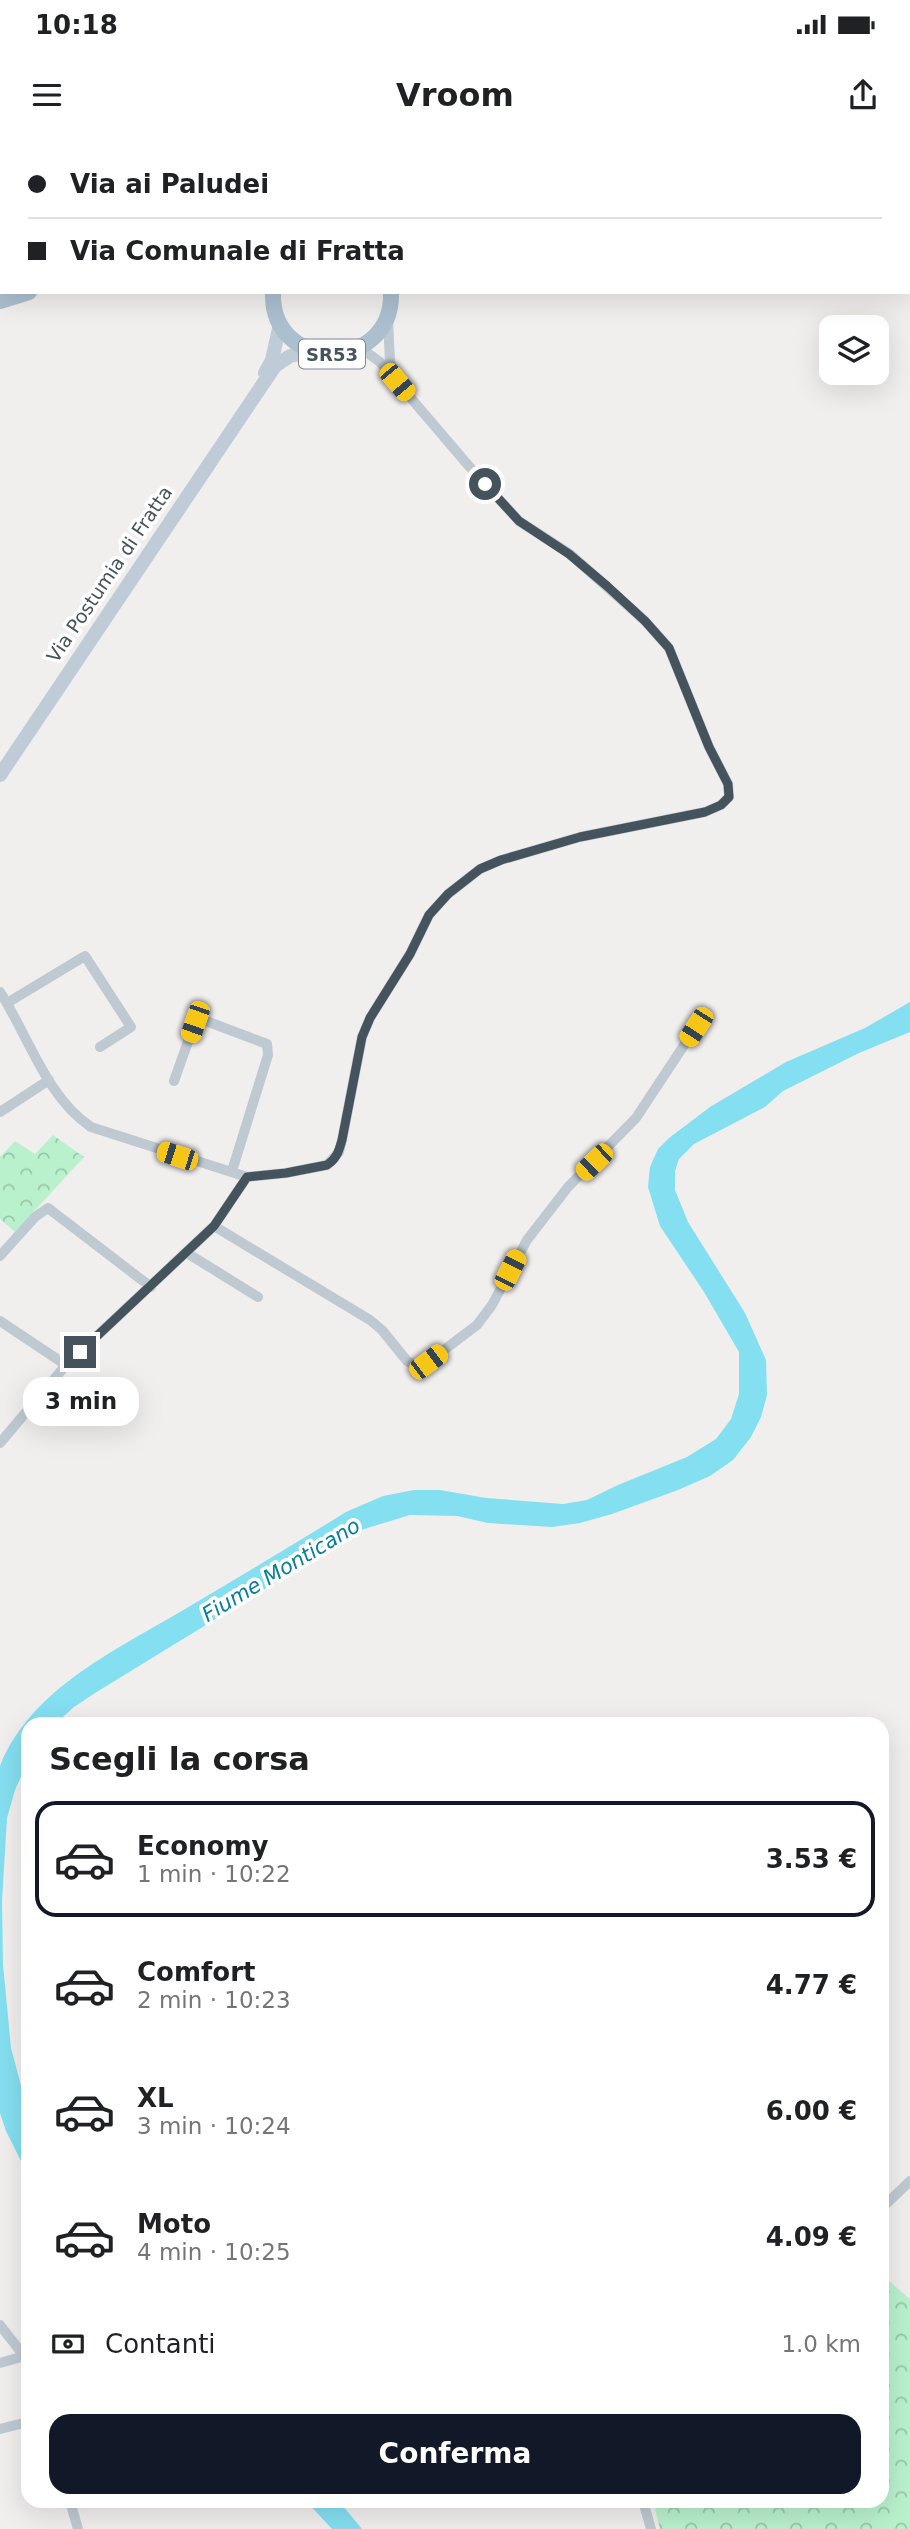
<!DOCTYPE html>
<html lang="it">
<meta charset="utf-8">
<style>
body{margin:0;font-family:"DejaVu Sans",sans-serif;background:#f2f2f2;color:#202124;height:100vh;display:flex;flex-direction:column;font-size:26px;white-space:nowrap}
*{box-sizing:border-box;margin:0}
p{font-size:23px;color:#757577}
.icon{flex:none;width:38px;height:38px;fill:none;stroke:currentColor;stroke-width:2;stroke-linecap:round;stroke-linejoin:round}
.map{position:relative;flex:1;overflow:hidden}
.panel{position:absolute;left:21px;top:1577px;width:868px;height:791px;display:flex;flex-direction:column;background:#fff;border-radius:21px;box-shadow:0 7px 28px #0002}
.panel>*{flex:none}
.guide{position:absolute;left:0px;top:0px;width:910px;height:154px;box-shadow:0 7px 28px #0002;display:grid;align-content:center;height:154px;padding:0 28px;background:#fff}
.buttons{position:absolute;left:819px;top:175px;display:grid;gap:14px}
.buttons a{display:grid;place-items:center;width:70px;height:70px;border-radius:14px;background:#fff;box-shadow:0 7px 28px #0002;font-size:35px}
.end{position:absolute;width:32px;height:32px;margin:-16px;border:9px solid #45535d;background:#fff;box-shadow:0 0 0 4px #fff}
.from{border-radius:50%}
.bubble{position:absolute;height:49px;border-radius:21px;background:#fff;box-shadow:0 7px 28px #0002;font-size:23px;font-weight:700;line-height:49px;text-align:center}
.car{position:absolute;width:21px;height:42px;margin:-21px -10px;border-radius:9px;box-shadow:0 0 5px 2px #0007;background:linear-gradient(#f5c518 24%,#345 0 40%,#f5c518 0 76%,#345 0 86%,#f5c518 0)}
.guide b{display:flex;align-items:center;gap:24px;height:66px;font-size:26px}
.guide b+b{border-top:2px solid #e0e0e0}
.guide i{width:18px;height:18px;background:#202124}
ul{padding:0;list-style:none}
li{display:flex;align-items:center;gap:21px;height:116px;margin:0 14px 10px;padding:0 14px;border:4px solid transparent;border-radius:21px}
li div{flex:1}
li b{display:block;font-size:26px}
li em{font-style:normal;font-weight:700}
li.current{border-color:#111827}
li>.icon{width:63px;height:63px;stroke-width:1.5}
h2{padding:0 28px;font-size:32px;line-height:84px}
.pay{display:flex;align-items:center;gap:18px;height:77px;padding:0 28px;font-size:26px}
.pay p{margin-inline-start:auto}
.action{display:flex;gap:14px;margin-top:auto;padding:14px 28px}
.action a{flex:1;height:80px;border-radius:21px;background:#111827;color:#fff;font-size:28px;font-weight:700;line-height:80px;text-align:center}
.status{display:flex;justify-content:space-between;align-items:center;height:49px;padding:0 35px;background:#fff;direction:ltr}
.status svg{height:19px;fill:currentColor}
header{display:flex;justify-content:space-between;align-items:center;height:91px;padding:0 28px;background:#fff;font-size:32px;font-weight:700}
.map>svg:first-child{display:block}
</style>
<div class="status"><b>10:18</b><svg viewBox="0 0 49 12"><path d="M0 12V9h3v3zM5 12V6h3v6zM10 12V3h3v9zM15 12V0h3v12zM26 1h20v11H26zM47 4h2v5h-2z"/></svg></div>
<header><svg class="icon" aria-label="menu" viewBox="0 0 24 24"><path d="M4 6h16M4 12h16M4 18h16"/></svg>Vroom<svg class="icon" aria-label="share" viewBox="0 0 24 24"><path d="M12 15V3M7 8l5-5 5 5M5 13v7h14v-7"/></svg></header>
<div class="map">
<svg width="910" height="2389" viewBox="0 0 910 2389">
<defs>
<pattern id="park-crowns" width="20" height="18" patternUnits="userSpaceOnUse" patternTransform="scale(1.75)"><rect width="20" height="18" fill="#b9f1cd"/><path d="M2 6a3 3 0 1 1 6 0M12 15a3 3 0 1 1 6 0" fill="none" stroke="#98c6aa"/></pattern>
</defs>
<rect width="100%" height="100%" fill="#f1eeee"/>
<!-- park -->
<path fill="url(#park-crowns)" d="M 53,995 L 84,1017 L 15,1092 L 0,1079 L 0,1017 L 15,1001 L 35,1014 Z
M 882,2135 L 910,2159 L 910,2389 L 660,2389 L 653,2361 L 882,2361 Z"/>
<!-- water -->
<path fill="#84dff1" d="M 910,862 L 910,892 L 859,913 L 783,951 L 765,967 L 694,1004 L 679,1019 L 675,1031 L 675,1050 L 688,1082 L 745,1173 L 766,1220 L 767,1255 L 761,1277 L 751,1297 L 733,1320 L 710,1336 L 678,1350 L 612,1374 L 580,1383 L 552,1387 L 488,1383 L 457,1376 L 410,1375 L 361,1390 L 95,1553 L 74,1567 L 55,1584 L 28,1584 L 28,1621 L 15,1650 L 7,1678 L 2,1760 L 3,1824 L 11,1908 L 28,1972 L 28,2035 L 6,1991 L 0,1973 L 0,1626 C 31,1548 118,1509 185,1469 C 239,1437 293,1405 346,1372 L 383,1356 L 414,1350 L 440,1350 L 486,1358 L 563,1364 L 587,1360 L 618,1345 L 687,1317 L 716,1299 L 731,1279 L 739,1254 L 739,1212 L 704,1152 L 660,1086 L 648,1047 L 650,1027 L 658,1009 L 669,998 L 710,967 L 786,922 L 865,888 Z
M 306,2361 L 339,2361 L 362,2389 L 332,2389 Z"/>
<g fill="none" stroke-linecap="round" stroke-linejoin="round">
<!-- street -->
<path stroke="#bec9d1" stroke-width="10" d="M 0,69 L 2,69
M 388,179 L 390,222 L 395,236
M 0,852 C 28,895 46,957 91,987 L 247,1037 L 286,1033 L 327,1025 L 339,1012 L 342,1000 L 362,897 L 370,878 L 410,814 L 429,775 L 448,754 L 480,729 L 501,720 L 580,697 L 705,672 L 721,665 L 729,657 L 728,644 L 709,607 L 669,508 L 645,481 L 570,414 L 519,381 L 468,325 L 380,222 L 369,214 L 355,210
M 7,863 L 85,816 L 131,887 L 100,907
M 174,941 L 195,882 L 206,881 L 267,904 L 268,915 L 232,1031
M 0,972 L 49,940
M 214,1086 L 370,1180 L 382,1190 L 407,1221 L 413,1224 L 428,1222 L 477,1185 L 492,1165 L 527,1100 L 568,1047 L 636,978 L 696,887
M 187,1113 L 258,1157
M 0,1116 L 35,1077 L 48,1068 L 151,1147
M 0,1181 L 66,1225
M 0,1303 L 66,1225 L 214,1086 L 247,1037
M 882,2068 L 910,2041
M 0,2185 L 28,2221
M 0,2223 L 25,2216
M 0,2289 L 28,2282
M 70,2361 L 78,2389
M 643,2361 L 651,2389"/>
<!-- secondary -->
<path stroke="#bfccd8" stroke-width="14" d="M 265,233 L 272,220 L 280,184
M 0,635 L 275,226 L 290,216 L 312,211"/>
<!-- primary -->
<path stroke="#acbfcf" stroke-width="16" d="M 423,2 L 424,0
M 273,152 C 270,234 394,233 391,152
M 0,161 L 29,152"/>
</g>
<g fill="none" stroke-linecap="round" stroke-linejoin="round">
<!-- route -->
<path stroke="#45535d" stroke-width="9" d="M 80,1212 L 214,1086 L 247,1037 L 286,1033 L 327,1025 C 337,1019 339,1010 342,1000 L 362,897 L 370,878 L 410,814 L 429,775 L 448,754 L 480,729 L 501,720 L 580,697 L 705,672 L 721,665 L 729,657 L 728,644 L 709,607 L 669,508 L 645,481 L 607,446 L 569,414 L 519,381 L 485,344"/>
</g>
<g text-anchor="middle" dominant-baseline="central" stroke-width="7" stroke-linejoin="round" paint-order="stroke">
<!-- shield labels -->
<rect fill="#fff" stroke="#7d878e" stroke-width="2" x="299" y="199.5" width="66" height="29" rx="5"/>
<g font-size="18" font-weight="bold" fill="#45535d">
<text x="332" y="214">SR53</text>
</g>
<!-- street labels -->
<g font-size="19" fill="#45535d" stroke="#fff">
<text transform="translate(109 434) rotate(-56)">Via Postumia di Fratta</text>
</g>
<!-- water labels -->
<g font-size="21" font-style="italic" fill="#068098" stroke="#fff">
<text transform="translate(281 1430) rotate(-31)">Fiume Monticano</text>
</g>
</g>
</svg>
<div class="buttons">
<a><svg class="icon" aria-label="layers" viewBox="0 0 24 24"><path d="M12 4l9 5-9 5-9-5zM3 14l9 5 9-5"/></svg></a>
</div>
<i class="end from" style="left:485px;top:344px"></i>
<i class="end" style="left:80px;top:1212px"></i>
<div class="bubble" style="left:23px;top:1237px;width:116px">3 min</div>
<i class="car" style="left:397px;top:242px;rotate:140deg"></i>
<i class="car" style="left:195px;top:882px;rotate:199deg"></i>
<i class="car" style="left:696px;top:887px;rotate:213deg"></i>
<i class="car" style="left:177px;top:1016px;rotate:288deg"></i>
<i class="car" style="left:594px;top:1022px;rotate:226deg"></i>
<i class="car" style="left:510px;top:1130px;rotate:27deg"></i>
<i class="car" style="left:428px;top:1222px;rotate:53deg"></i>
<div class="guide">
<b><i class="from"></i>Via ai Paludei</b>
<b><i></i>Via Comunale di Fratta</b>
</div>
<section class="panel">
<h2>Scegli la corsa</h2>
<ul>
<li class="current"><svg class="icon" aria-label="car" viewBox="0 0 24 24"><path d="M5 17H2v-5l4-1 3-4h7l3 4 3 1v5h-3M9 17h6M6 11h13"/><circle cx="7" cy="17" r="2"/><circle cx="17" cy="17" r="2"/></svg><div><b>Economy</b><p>1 min · 10:22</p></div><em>3.53 €</em></li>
<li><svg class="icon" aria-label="car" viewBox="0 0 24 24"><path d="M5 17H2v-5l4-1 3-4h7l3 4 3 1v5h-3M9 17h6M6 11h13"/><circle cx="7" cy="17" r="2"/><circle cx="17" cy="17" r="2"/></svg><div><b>Comfort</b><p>2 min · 10:23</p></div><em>4.77 €</em></li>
<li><svg class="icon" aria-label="car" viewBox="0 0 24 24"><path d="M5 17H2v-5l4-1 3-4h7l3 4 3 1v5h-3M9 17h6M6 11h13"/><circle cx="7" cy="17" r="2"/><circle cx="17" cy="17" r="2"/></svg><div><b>XL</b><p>3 min · 10:24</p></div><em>6.00 €</em></li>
<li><svg class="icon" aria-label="car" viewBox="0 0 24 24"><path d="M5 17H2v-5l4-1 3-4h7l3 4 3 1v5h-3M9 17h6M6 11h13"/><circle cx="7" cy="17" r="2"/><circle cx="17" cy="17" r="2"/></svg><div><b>Moto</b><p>4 min · 10:25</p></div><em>4.09 €</em></li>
</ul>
<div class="pay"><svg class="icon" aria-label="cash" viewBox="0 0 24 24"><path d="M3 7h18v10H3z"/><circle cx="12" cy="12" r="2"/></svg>Contanti<p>1.0 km</p></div>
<div class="action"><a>Conferma</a></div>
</section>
</div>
